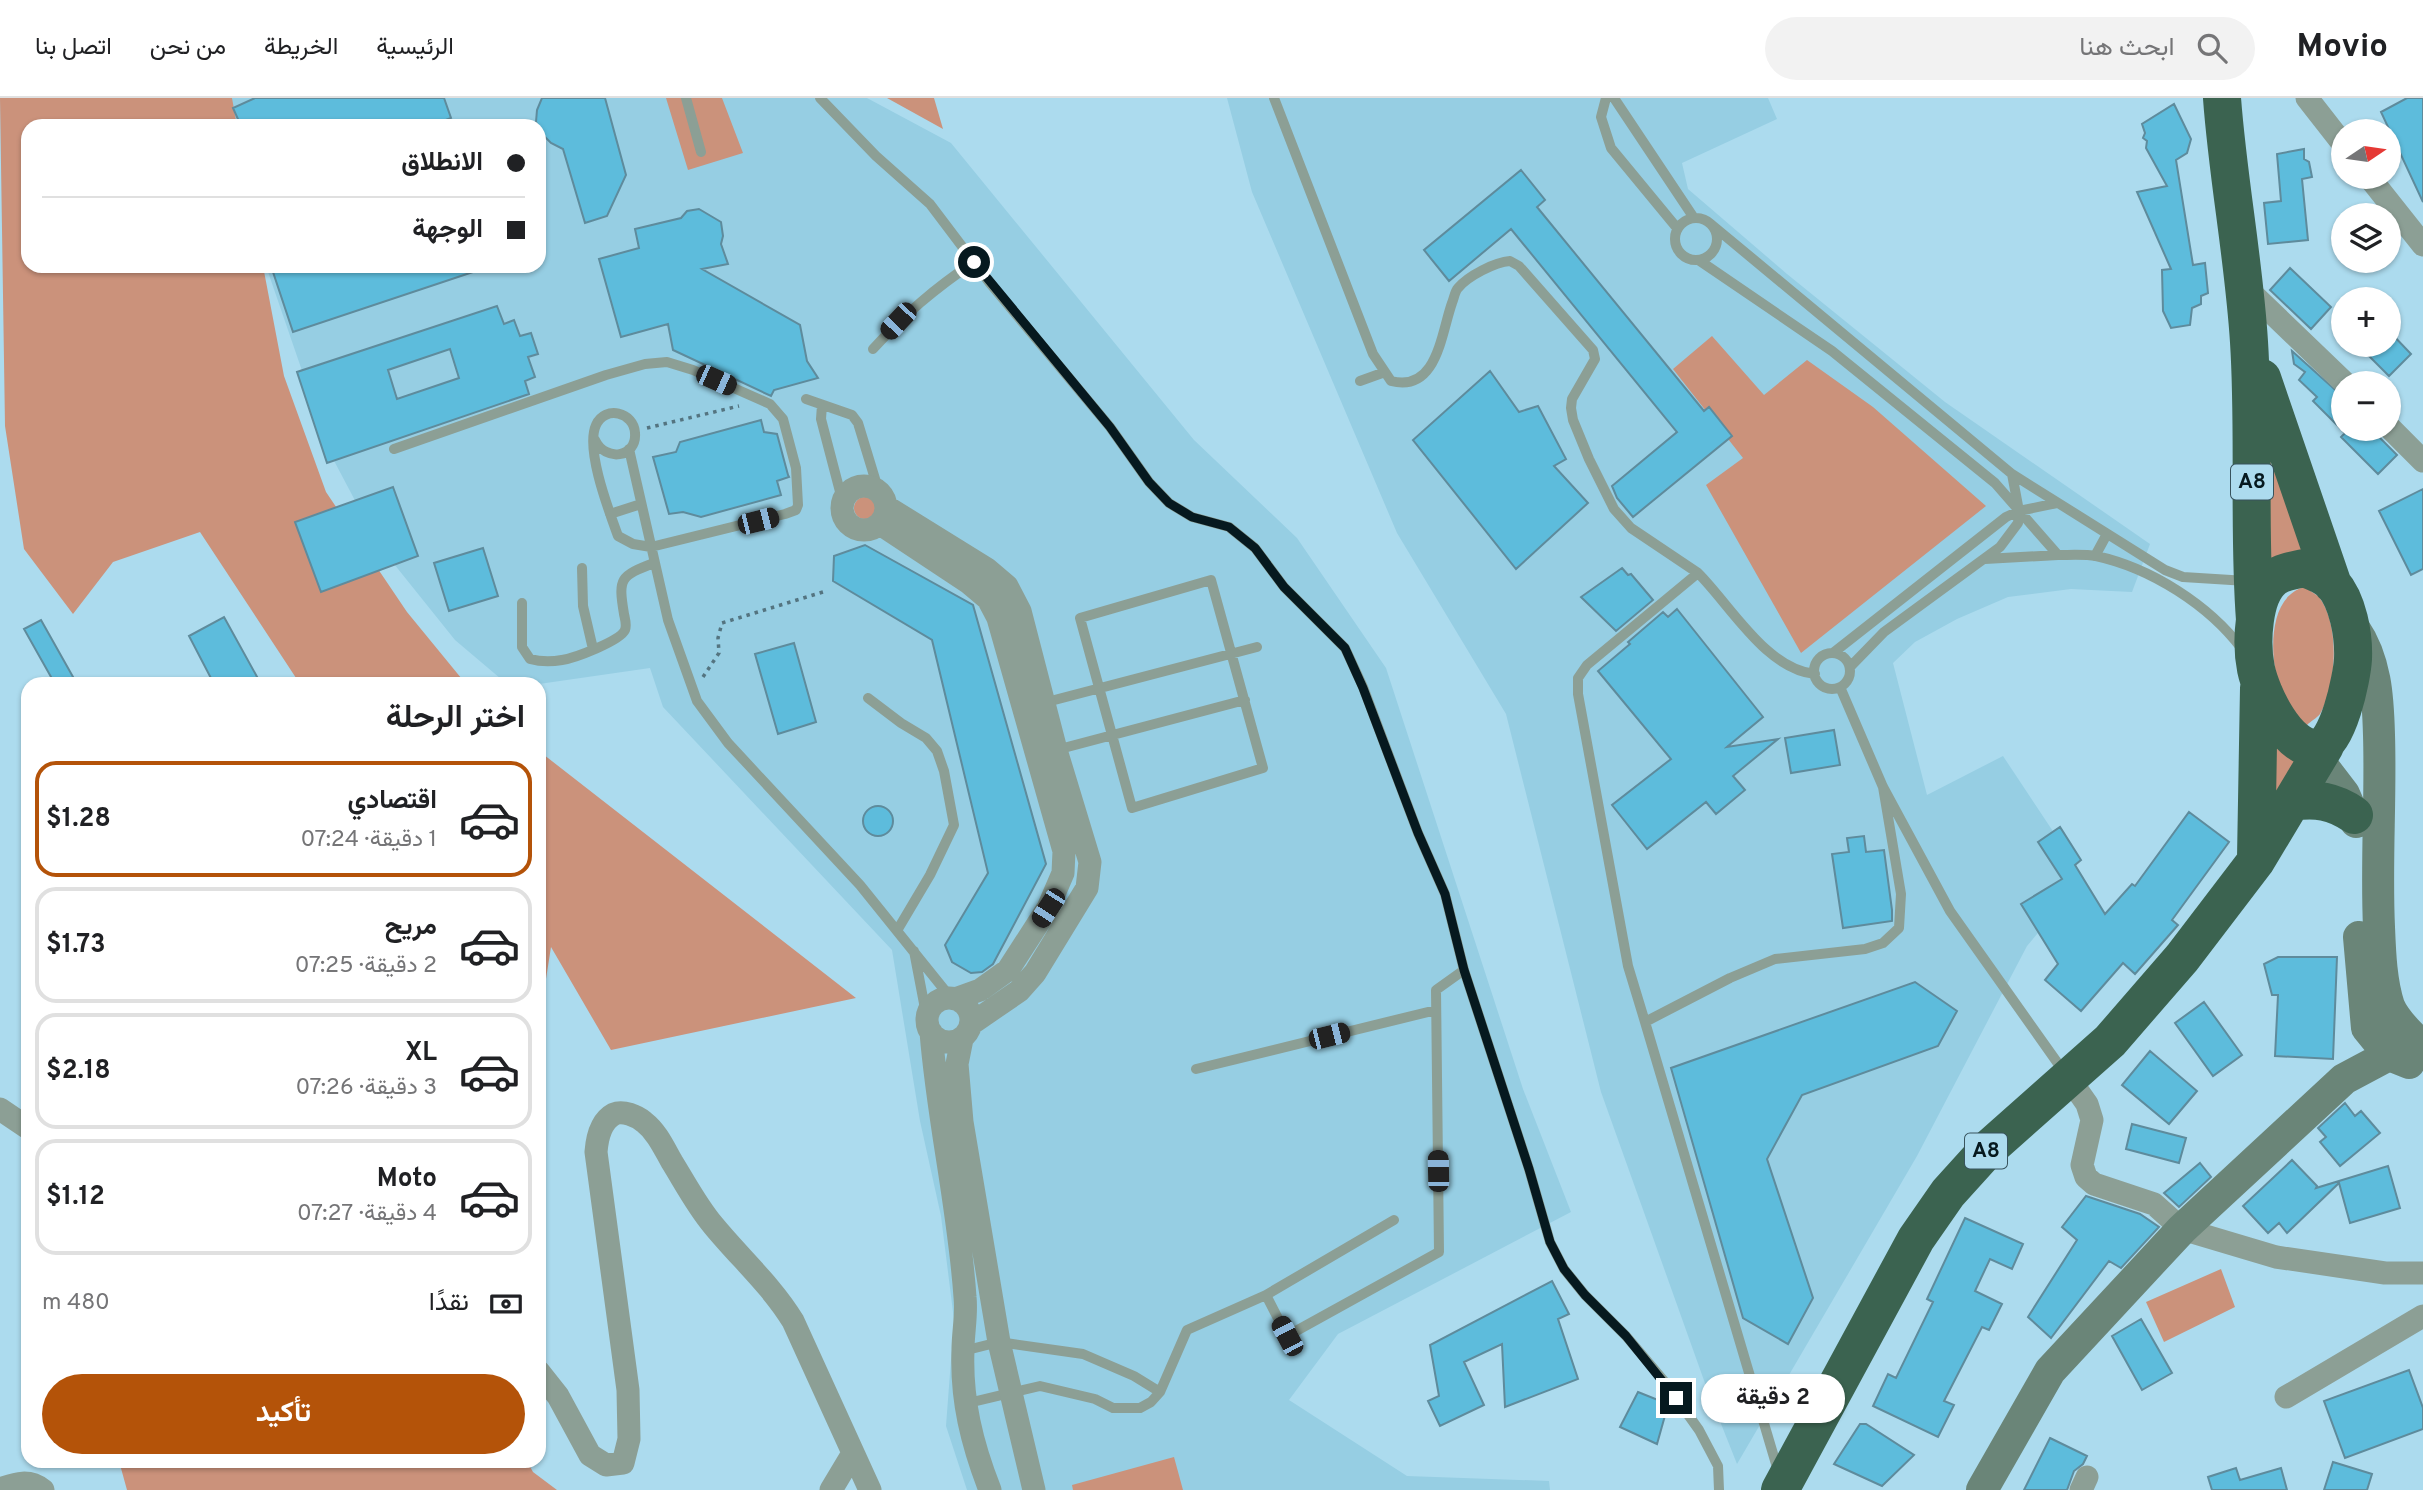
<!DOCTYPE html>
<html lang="ar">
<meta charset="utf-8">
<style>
body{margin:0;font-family:Overpass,Vazirmatn,sans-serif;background:#f2f2f2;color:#202124;direction:rtl;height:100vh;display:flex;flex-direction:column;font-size:26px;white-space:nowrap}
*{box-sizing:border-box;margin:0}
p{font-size:23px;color:#757577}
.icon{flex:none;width:38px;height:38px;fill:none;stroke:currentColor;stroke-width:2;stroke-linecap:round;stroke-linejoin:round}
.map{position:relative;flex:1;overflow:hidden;direction:ltr}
.panel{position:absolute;left:21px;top:579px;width:525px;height:791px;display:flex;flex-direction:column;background:#fff;border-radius:21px;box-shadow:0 2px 5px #0004;direction:rtl}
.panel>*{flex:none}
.hud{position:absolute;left:21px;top:21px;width:525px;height:154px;border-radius:21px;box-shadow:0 2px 5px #0004;direction:rtl;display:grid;align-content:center;height:154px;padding:0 21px;background:#fff}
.needle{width:46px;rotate:77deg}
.fabs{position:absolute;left:2331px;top:21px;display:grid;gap:14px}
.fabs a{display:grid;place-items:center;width:70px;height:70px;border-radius:50%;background:#fff;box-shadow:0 2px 5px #0004;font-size:35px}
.end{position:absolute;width:32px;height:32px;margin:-16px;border:9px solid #06191f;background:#fff;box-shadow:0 0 0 4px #fff}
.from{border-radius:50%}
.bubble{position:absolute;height:49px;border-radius:24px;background:#fff;box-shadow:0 2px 5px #0004;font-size:23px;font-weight:700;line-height:49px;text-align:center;direction:rtl}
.car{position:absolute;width:21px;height:42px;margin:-21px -10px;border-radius:9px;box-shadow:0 0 5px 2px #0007;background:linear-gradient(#222 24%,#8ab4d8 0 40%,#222 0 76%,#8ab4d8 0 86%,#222 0)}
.hud b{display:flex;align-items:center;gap:24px;height:66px;font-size:26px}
.hud b+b{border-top:2px solid #e0e0e0}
.hud i{width:18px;height:18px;background:#202124}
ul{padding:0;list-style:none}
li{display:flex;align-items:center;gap:21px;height:116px;margin:0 14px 10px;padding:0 7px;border:4px solid #e0e0e0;border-radius:21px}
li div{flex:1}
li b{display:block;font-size:26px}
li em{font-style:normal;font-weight:700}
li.on{border-color:#b45309}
li>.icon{width:63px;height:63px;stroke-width:1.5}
h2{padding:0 21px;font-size:32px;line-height:84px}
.pay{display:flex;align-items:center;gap:18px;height:77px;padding:0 21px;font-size:26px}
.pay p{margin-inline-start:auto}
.action{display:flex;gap:14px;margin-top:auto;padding:14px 21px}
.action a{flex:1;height:80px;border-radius:42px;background:#b45309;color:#fff;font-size:28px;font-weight:700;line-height:80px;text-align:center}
header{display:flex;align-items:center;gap:42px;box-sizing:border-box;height:98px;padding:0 35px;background:#fff;border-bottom:2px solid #e0e0e0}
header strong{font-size:33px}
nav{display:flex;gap:38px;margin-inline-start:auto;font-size:24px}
.search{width:490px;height:63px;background:#f2f2f2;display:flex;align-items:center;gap:18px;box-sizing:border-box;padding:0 24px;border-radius:38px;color:#757577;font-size:26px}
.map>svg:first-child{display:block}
</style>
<header>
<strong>Movio</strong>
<div class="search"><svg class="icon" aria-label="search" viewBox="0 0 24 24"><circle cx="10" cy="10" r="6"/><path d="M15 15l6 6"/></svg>ابحث هنا</div>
<nav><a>الرئيسية</a><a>الخريطة</a><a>من نحن</a><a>اتصل بنا</a></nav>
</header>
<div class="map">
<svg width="2423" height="1392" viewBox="0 0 2423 1392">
<rect width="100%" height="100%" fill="#acdbee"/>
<!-- built -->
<path fill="#96cee3" d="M 210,0 L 867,0 L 951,45 L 1194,342 L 1297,440 L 1386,570 L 1523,991 L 1571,1114 L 1338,1236 L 1289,1302 L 1407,1378 L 1549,1383 L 1550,1392 L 967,1392 L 946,1328 L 954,1222 L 941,1118 L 920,1023 L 892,852 L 663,609 L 650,570 L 539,586 L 507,586 L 455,542 L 378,446 L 331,357 L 266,168 L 539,168 L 539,28 L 218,28 Z
M 1227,0 L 1768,0 L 1777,21 L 1682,65 L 1688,91 L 1787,176 L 1945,304 L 2150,446 L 2132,494 L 2071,491 L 2008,499 L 1957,521 L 1915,544 L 1893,565 L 1927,697 L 2003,658 L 2084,780 L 2027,848 L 1917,1058 L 1737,1366 L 1706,1288 L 1601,994 L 1506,616 L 1397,435 L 1252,94 Z"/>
<!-- green -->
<path fill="#cb927b" d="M 0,0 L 232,0 L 237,28 L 28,28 L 28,168 L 263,168 L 284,278 L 326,394 L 407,514 L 466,586 L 300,586 L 200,434 L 113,464 L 73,516 L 24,451 L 5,328 Z
M 666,0 L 722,0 L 743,55 L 688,72 Z
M 887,0 L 934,0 L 943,31 Z
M 1712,238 L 1764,297 L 1807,262 L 1873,309 L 1986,408 L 1801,555 L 1706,387 L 1743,360 L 1673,271 Z
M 2262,345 L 2310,455 L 2263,465 Z
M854 410a11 11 0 1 1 22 0a11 11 0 1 1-22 0Z
M 2305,489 C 2309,492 2315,496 2319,499 C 2340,526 2337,587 2320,616 C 2317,620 2311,623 2307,627 L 2293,623 C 2287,608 2279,592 2276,576 C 2270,547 2271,497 2305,489 Z
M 2269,631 L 2306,669 L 2266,731 Z
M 539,653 L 856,900 L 611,952 L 551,849 L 543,900 L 539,902 Z
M 2221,1171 L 2235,1209 L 2164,1244 L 2146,1204 Z
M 1174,1359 L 1183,1392 L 1073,1392 L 1072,1387 Z
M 119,1363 L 527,1363 L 533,1374 L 557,1392 L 127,1392 Z"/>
<!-- building -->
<path fill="#5dbcdc" stroke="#5e8b9c" stroke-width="2" fill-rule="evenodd" d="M 255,0 L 444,0 L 451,20 L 430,28 L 241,28 L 233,10 Z
M 542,0 L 605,0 L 626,77 L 607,118 L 585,125 L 563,51 L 551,45 L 542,36 L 536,24 L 537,12 Z
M 2407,0 L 2423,0 L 2423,104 L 2381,14 Z
M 2174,6 L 2191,41 L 2187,55 L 2176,62 L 2193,167 L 2205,165 L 2208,195 L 2201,198 L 2201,206 L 2192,210 L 2190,227 L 2171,230 L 2163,213 L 2162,172 L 2171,171 L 2137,94 L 2167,88 L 2146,50 L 2147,43 L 2143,40 L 2145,35 L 2142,26 Z
M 2304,51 L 2304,61 L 2309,64 L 2312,79 L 2302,81 L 2308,142 L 2268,146 L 2264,105 L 2281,103 L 2277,56 Z
M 1521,72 L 1545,102 L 1537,109 L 1704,313 L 1709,309 L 1732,338 L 1633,419 L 1617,400 L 1612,388 L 1677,334 L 1511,131 L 1449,183 L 1424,152 Z
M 699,111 L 721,124 L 723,138 L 721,146 L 728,166 L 702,171 L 800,227 L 807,263 L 818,280 L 774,292 L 771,298 L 673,252 L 668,226 L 621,239 L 599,161 L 639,150 L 635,131 L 681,120 L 687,113 Z
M 271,168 L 482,168 L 482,171 L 293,234 Z
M 2290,170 L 2331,209 L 2311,231 L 2270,192 Z
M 497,208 L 504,226 L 514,222 L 520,238 L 531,235 L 538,256 L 528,259 L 535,279 L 525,283 L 529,296 L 327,365 L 297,274 ZM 450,251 L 459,280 L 397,301 L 388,272 Z
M 2389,233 L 2411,256 L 2389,278 L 2358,247 L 2389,247 Z
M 2292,253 L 2342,298 L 2337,303 L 2343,310 L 2343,333 L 2313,303 L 2317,299 L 2299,282 L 2305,274 L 2294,266 Z
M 1490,273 L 1519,314 L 1538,308 L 1566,361 L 1554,368 L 1588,405 L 1516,471 L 1413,342 Z
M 761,322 L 764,334 L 777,336 L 788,377 L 789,379 L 777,383 L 781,397 L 701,419 L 683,414 L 669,416 L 653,359 L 676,354 L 680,344 Z
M 2349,331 L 2375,331 L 2379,339 L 2397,357 L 2378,376 L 2341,339 Z
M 393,389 L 418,458 L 321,494 L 295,424 Z
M 2423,391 L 2423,471 L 2411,477 L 2379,413 Z
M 865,447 L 973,507 L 1046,766 L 993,866 L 982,874 L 971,875 L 952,864 L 945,847 L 988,775 L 932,542 L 833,483 L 834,458 Z
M 483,450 L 498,498 L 449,513 L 434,465 Z
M 1622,470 L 1628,477 L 1631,476 L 1653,502 L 1616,533 L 1581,499 Z
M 1677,511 L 1763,619 L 1727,649 L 1778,641 L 1733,678 L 1745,692 L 1716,716 L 1706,704 L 1647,751 L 1612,707 L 1671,661 L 1598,573 L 1630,546 L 1628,544 L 1663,514 L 1668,519 Z
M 224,519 L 261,586 L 214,586 L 189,538 Z
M 41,522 L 77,586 L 55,586 L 24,531 Z
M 794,545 L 816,624 L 778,636 L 755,556 Z
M 1834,632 L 1840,667 L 1791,675 L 1785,640 Z
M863 723a15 15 0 1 1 30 0a15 15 0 1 1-30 0Z
M 2189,714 L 2229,744 L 2172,822 L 2178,827 L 2135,876 L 2123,865 L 2081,913 L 2045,882 L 2058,866 L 2021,806 L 2062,781 L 2038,744 L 2060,729 L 2081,762 L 2075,767 L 2105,816 L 2132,786 L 2135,788 Z
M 1864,738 L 1866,754 L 1884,752 L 1892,812 L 1892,823 L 1843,830 L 1832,756 L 1849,754 L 1847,740 Z
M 2278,859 L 2337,859 L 2333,961 L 2275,958 L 2278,897 L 2272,897 L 2264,866 Z
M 1915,884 L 1957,913 L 1938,948 L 1802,997 L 1767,1061 L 1813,1200 L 1788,1246 L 1743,1220 L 1671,970 Z
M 2204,904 L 2242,957 L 2213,978 L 2175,925 Z
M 2150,953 L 2197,993 L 2169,1026 L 2122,987 Z
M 2345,1005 L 2355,1018 L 2361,1013 L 2380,1035 L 2340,1068 L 2320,1044 L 2326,1039 L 2318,1030 Z
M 2132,1026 L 2186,1040 L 2179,1065 L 2126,1051 Z
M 2292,1062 L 2317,1088 L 2316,1090 L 2388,1068 L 2400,1110 L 2350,1125 L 2339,1085 L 2287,1135 L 2279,1125 L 2268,1135 L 2243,1108 Z
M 2200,1065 L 2211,1079 L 2179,1109 L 2164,1095 Z
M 2086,1098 L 2140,1116 L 2159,1129 L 2121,1170 L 2109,1163 L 2051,1240 L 2028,1219 L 2077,1142 L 2062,1129 Z
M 1965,1120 L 2023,1146 L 2012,1171 L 1990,1161 L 1975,1193 L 2002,1206 L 1989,1232 L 1982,1229 L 1944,1303 L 1954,1307 L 1938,1339 L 1873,1308 L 1888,1276 L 1896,1280 L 1933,1204 L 1927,1201 Z
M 1552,1183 L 1569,1216 L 1558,1221 L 1578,1281 L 1505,1309 L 1502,1246 L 1464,1264 L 1484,1307 L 1440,1328 L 1428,1303 L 1439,1298 L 1430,1247 Z
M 2141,1221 L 2172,1275 L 2142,1292 L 2112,1238 Z
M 2409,1272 L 2423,1310 L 2423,1331 L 2345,1360 L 2324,1303 Z
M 1638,1294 L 1663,1304 L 1666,1314 L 1657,1346 L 1620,1329 Z
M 1860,1326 L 1866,1326 L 1914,1357 L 1882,1388 L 1834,1366 Z
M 2050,1340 L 2087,1358 L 2083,1366 L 2074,1373 L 2067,1392 L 2024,1392 Z
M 2333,1364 L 2372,1376 L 2367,1392 L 2324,1392 Z
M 2236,1370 L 2240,1382 L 2281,1370 L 2287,1392 L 2212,1392 L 2208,1379 Z"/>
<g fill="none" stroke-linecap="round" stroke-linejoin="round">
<!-- path -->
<path stroke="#547480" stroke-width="3.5" stroke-dasharray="3.5 5" stroke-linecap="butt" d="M 647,330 L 739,308
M 703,579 L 719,555 L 718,540 L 722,525 L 823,494"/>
<!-- lane -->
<path stroke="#8c9f95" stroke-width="10" d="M 686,0 L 701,54
M 820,0 L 876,58 L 930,106 L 989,184 L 1110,329 L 1149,384 L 1169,405 L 1192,419 L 1229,429 L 1255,450 L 1284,489 L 1345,550 L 1363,589 L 1418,735 L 1445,796 L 1464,872 L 1529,1071 L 1550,1144 L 1564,1171 L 1585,1197 L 1626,1238 L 1664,1283 L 1699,1332 L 1718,1368 L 1719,1392
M 1274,0 L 1373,256 L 1391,283 C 1437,295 1441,236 1452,205 C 1454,200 1455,193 1458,190 C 1468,178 1495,164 1510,163 L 1519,168 L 1593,252 L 1595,261 L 1572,301 L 1571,310 L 1573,322 L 1589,361 L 1614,411 L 1631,430 L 1698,475
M 1606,0 L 1601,19 L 1611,50 L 1677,130
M 1614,0 L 1694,120
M1675 141a21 21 0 1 1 42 0a21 21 0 1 1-42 0Z
M 1712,127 L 2012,376 L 2165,472 L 2183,479 L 2247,483
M 1700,163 L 1832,253 L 1995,385 L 2058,457 C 2070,457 2085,456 2096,458 C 2151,470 2209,507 2242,551
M 873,251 C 905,216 934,191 974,164
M 1360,283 L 1385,274
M 806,301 L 852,317 L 858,325 L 879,394
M 822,307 L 821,321 L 843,405
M 394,351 L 606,277 L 645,266 L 667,264 L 693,272 L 770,306 L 783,321 L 796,370 L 798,407 L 796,412 L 785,416 L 651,449 L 633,446 L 618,438 C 609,413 585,351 596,327 C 605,307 634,314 635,335 C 637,360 605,364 595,342
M 629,351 L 668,522 L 697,603 L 728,645 L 860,787 L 951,900
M 610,416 L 641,406
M 2095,458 L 2107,436
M 1985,461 L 2058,457
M 582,470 L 583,508 L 593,551
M 1211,482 L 1263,670 L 1132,710 L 1080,520 Z
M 522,505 L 522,549 L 530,561 C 541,564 551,564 562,562 C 575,560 620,543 625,532 C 627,527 625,521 624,516 C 618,480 620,478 654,465
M 1833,555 L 2006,419 L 2019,413 L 2057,405
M1814 573a18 18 0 1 1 36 0a18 18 0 1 1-36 0Z
M 1850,569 L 1884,534 L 2000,449 L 2018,425 L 2019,413 L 2012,376
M 1840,589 L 1883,689 L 1950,813 L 2064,974
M 868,600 L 901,625 L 926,640 L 937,653 L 944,673 L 954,727 L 930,777 L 898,831
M 1043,605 L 1257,549
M 1056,652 L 1245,602
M 914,853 L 927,921
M 1645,924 L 1628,868 L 1578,596 L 1578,580 L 1587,567 L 1698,475 C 1731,508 1766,571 1815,576
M 1196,971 L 1436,912
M 1266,1197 L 1287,1238 L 1439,1154 L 1436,892 L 1464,872
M 963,1253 L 999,1244 L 1083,1256 L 1134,1278 L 1160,1294
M 964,1306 L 1040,1288 L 1095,1301 L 1113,1310 L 1140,1310 L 1151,1304 L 1160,1294 L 1187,1232 L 1266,1197 L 1394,1122
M 1779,1376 L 1645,924 L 1730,880 L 1775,861 L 1865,851 L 1883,845 L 1899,830 L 1901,796 L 1883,689"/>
<!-- street -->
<path stroke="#8c9f95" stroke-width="23" d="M 2307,0 L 2343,46
M 2369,79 L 2423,147
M 2245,189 L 2345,285
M 2389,329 L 2423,363
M842 410a22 22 0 1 1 44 0a22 22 0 1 1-44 0Z
M 887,409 L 987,471 L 1007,488 L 1020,513 L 1056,652 L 1090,764 L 1087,790 L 1035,875 L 1019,893 L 971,926
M 880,426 L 969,485 L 988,501 L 998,520 L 1064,753 L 1063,775 L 1048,810 L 1008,872 L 980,892 L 955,901
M927 922a22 22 0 1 1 44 0a22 22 0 1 1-44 0Z
M 931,934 C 938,1023 959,1110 965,1199 C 967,1217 963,1234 963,1252 C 961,1302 972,1346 990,1392
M 962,941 L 957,966 L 962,1024 L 999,1244 L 1034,1392
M 2068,979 L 2087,1006 L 2092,1022 L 2082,1067 L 2086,1079 L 2094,1086 L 2154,1106 L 2182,1131 L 2276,1159 L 2385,1175 L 2423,1175
M 0,1011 L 28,1030
M 539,1274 L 558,1298 L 590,1357 L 606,1367 L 623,1365 L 629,1341 L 628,1292 L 596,1054 C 597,1041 601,1023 614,1016 C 623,1012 637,1018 644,1024 C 657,1034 664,1050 672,1064 C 685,1085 697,1108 713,1127 C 740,1160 771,1187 793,1223 L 870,1392
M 2286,1299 L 2423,1218
M 0,1391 C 17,1385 29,1381 43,1392
M 831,1392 L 852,1357
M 2081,1392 L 2087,1379"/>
<!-- secondary -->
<path stroke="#6a8578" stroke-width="32" d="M 2354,530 C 2376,562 2378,599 2379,637 C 2381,701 2376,765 2379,829 C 2380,854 2381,884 2389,908 C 2395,922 2411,938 2423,949
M 2308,649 L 2344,696 L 2356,724
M 2359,839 L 2367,930 L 2389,957 L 2409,965
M 1982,1392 L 2050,1273 L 2182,1131 L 2344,981 L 2389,957 L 2412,939"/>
<!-- highway -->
<path stroke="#3b6350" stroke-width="38" d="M 2222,0 C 2228,82 2244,162 2249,244 C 2255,337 2248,430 2255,522
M 2262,280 L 2333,487
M 2304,470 C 2315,474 2324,477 2332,485 C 2348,503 2354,537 2353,561 C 2352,579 2338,648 2317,650 C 2287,652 2261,595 2256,571 C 2251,546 2252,497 2274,480 C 2282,474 2295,472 2304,470 Z
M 2292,704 C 2315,700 2334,703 2354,717
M 2256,760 L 2259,590
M 1780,1392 L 1916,1141 L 1948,1095 L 1986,1053 L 2110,943 L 2182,860 L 2256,763 L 2325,648"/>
</g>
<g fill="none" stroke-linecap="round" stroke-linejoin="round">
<!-- route -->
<path stroke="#06191f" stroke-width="9" d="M 974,164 L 1110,329 L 1149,384 L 1169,405 L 1192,419 L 1229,429 L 1255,450 L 1284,489 L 1345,550 L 1363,590 L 1418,735 L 1445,796 L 1464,872 L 1529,1071 L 1550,1144 L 1564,1171 L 1585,1197 L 1626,1238 L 1676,1300"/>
</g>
<g text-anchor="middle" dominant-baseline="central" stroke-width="5" stroke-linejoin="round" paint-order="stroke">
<!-- shield labels -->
<g fill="#acdbee" stroke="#38535d" stroke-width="2">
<rect x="2231" y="366.5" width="42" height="35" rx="5"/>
<rect x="1965" y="1035.5" width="42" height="35" rx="5"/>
</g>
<g font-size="21" font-weight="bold" fill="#06191f">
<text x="2252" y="384">A8</text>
<text x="1986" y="1053">A8</text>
</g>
</g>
</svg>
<div class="fabs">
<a><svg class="needle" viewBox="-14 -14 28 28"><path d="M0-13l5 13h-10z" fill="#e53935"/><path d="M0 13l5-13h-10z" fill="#757577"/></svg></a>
<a><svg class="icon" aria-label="layers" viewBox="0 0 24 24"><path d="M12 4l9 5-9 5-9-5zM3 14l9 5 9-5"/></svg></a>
<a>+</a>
<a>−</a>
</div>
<i class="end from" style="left:974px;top:164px"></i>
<i class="end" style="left:1676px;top:1300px"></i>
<div class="bubble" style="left:1701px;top:1276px;width:144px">2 دقيقة</div>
<i class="car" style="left:898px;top:223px;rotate:223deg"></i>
<i class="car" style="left:716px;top:282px;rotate:114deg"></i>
<i class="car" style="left:758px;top:423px;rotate:76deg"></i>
<i class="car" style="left:1048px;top:810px;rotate:213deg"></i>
<i class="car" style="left:1329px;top:938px;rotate:76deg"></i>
<i class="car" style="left:1438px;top:1073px;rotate:359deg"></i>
<i class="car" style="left:1287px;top:1238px;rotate:332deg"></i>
<div class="hud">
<b><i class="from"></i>الانطلاق</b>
<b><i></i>الوجهة</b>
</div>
<section class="panel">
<h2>اختر الرحلة</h2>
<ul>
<li class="on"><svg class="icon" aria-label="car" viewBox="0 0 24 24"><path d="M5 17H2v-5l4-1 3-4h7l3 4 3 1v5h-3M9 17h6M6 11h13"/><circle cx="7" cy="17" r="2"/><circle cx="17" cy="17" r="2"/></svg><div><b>اقتصادي</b><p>1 دقيقة · 07:24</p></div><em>$1.28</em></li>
<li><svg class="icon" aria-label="car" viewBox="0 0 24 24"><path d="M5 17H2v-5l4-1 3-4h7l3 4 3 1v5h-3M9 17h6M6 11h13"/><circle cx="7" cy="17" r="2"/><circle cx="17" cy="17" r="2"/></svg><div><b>مريح</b><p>2 دقيقة · 07:25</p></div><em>$1.73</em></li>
<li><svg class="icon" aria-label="car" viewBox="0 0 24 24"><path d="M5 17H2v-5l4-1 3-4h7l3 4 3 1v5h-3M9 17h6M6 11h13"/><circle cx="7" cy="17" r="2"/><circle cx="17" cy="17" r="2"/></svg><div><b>XL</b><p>3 دقيقة · 07:26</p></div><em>$2.18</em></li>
<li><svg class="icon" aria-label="car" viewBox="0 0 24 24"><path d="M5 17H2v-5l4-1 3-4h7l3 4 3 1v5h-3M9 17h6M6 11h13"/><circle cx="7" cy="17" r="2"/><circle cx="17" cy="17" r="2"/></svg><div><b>Moto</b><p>4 دقيقة · 07:27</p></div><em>$1.12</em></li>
</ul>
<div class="pay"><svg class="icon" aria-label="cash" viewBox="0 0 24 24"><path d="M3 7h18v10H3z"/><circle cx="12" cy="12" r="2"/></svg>نقدًا<p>480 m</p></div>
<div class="action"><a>تأكيد</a></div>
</section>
</div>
